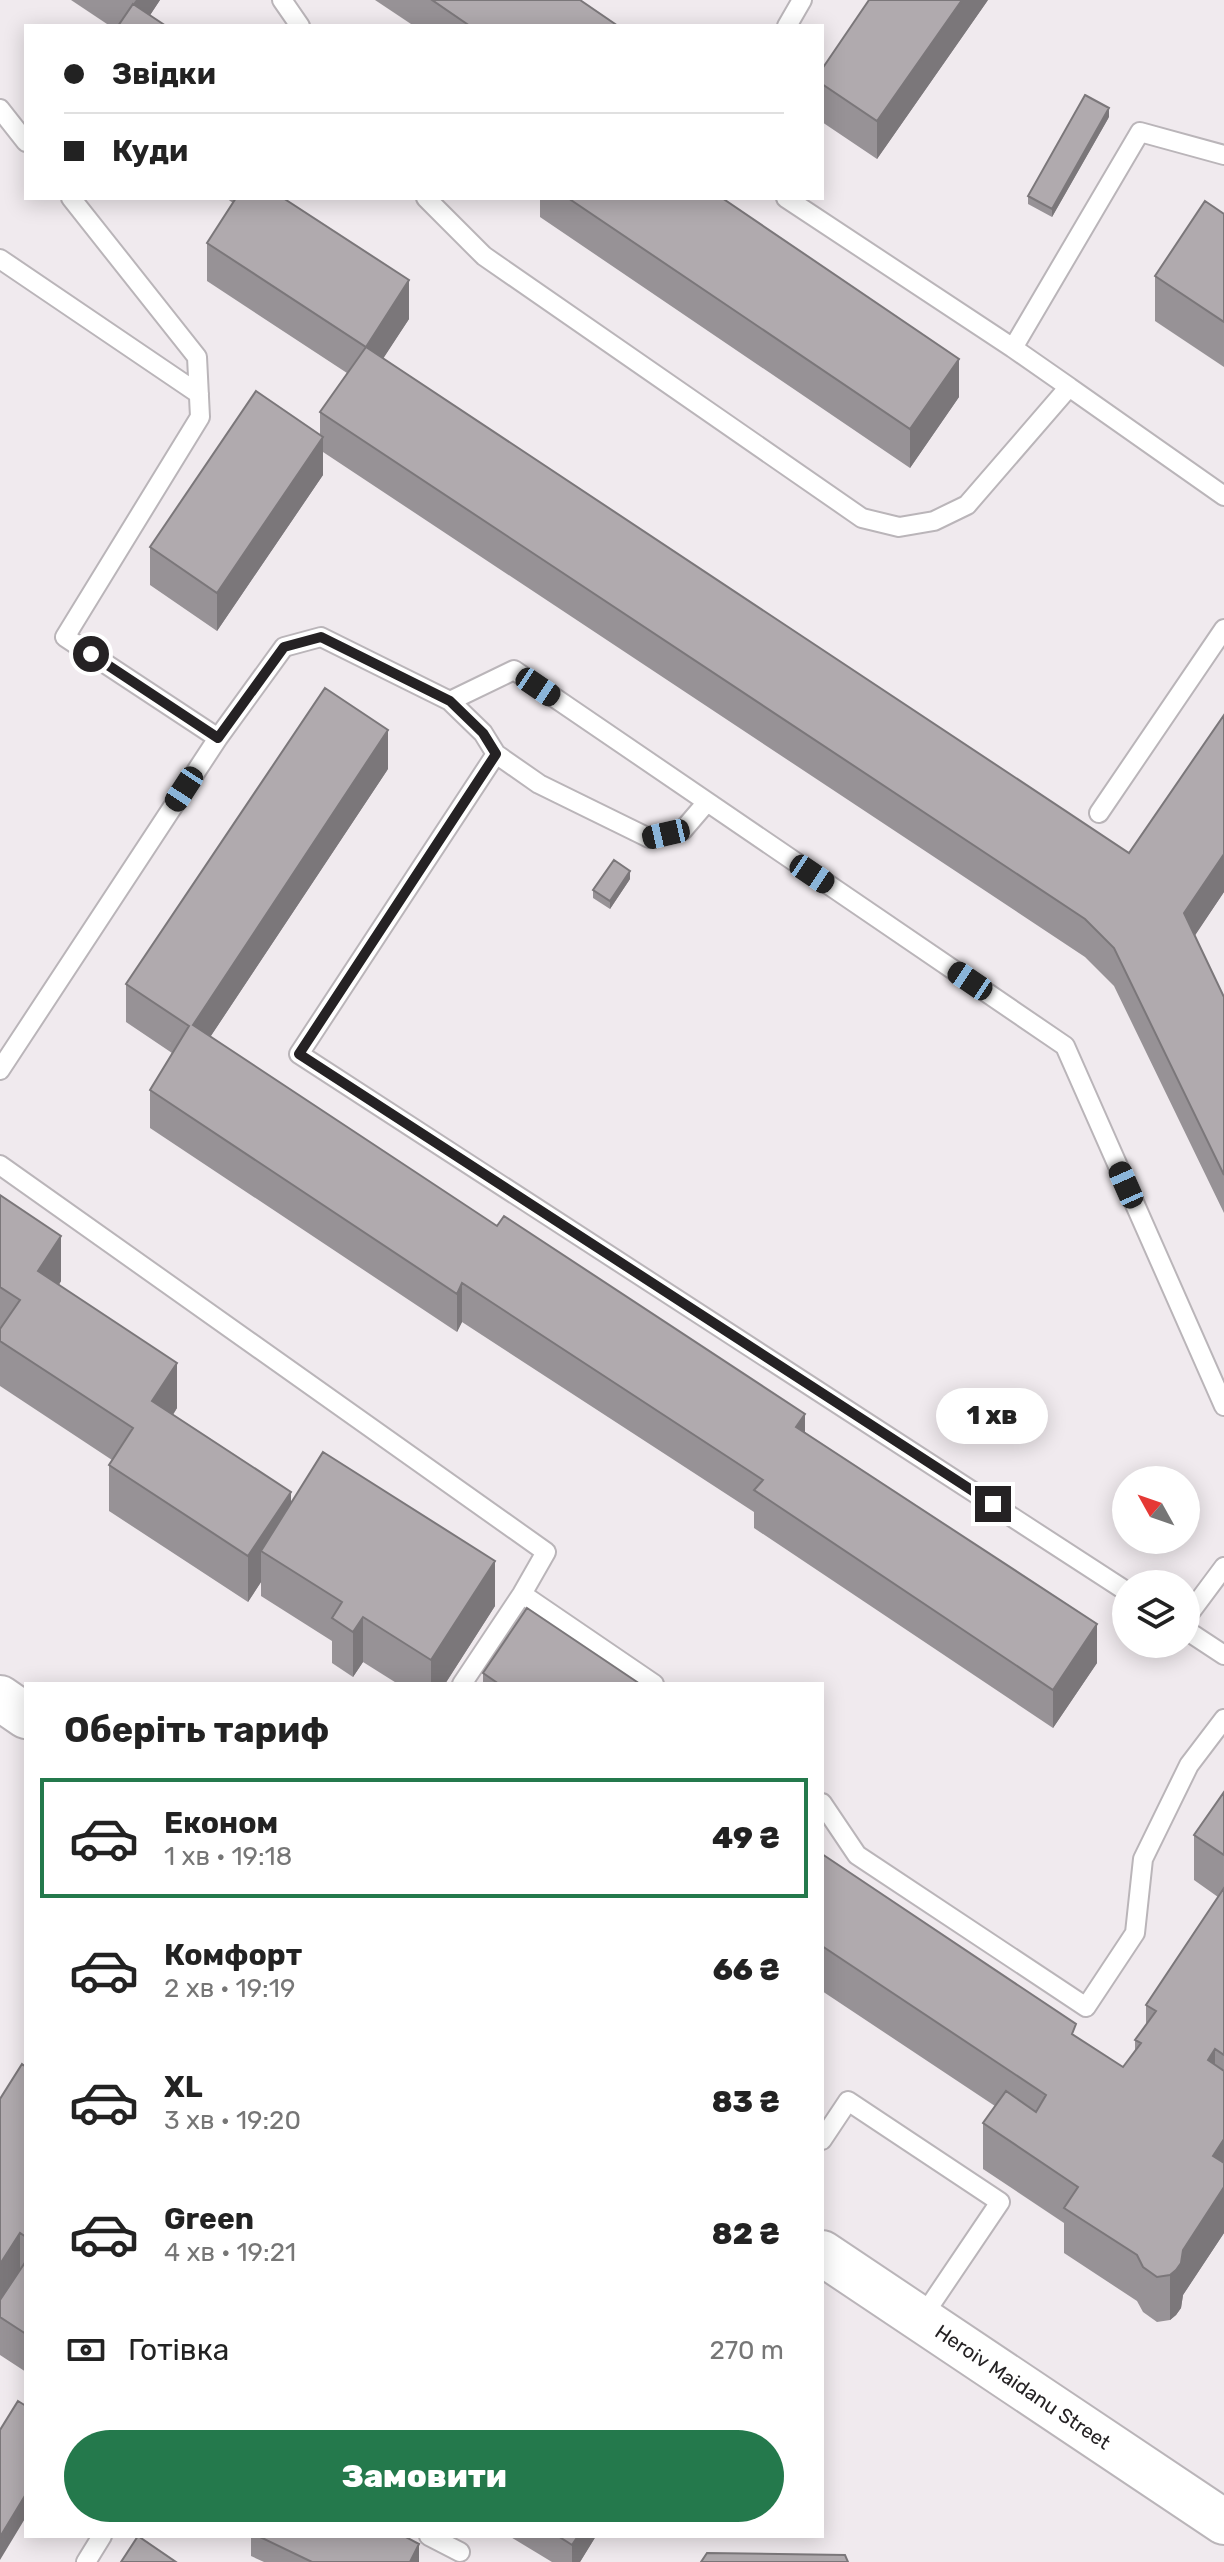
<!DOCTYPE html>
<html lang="uk">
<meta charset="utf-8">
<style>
body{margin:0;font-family:Rubik,sans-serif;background:#f6f6f6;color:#222;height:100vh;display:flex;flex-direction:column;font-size:30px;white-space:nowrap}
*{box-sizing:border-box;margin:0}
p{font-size:26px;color:#767676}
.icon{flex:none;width:44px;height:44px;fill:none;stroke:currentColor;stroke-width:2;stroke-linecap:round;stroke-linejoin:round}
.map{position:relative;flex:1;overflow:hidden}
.sheet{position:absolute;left:24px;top:1682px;width:800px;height:856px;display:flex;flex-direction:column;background:#fff;border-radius:0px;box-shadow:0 4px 20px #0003}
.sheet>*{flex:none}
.hud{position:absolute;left:24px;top:24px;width:800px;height:176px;border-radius:0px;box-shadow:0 4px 20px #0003;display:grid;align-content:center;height:176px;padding:0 40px;background:#fff}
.needle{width:52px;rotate:310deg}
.fabs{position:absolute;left:1112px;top:1466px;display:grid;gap:16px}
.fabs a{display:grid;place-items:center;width:88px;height:88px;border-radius:50%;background:#fff;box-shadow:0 4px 20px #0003;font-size:40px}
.end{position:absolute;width:36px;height:36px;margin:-18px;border:10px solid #252224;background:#fff;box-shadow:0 0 0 4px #fff}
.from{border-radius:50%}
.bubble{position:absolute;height:56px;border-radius:28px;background:#fff;box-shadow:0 4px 20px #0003;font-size:26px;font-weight:800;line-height:56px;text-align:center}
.car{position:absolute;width:24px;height:48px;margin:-24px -12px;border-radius:10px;box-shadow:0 0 6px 2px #0007;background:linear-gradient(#222 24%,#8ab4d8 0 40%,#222 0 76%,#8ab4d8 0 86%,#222 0)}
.hud b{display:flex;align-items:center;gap:28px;height:76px;font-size:30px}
.hud b+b{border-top:2px solid #e0e0e0}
.hud i{width:20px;height:20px;background:#222}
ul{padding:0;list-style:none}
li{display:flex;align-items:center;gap:24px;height:120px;margin:0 16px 12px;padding:0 24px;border:4px solid transparent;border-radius:0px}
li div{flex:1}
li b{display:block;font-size:30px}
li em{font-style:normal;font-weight:800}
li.on{border-color:#24794c}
li>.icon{width:72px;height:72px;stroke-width:1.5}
h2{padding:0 40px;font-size:36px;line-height:96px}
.pay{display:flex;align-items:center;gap:20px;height:88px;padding:0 40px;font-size:30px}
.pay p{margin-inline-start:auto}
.action{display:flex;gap:16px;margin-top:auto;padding:16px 40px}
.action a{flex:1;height:92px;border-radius:48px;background:#24794c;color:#fff;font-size:32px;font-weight:800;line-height:92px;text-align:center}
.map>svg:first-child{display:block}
</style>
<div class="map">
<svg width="1224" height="2562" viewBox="0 0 1224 2562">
<rect width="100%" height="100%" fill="#f0eaee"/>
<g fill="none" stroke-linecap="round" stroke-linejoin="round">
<!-- service casing -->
<g stroke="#bab5b9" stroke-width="22">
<path id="service" d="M 282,0 L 300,26
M 787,26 L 802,0
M 0,109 L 26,142
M 426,198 L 484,256 L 862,518 L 899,527 L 934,521 L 967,505 L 1069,387 L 1013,348 L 1140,132 L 1224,155
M 786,198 L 1013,348
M 0,259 L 199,394
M 1069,387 L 1224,496
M 450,701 L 483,733 L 496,754 L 539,784 L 649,838 L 683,830 L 707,802
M 218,738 L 284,647 L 321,637 L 450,701 L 514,670 L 1065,1046 L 1224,1406
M 496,754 L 299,1054 L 1126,1591
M 1099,813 L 1224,629
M 0,1070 L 218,738 L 65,637 L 200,417 L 197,357 L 71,198
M 0,1165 L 546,1552 L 522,1594 L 462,1684
M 522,1594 L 654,1684
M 1186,1618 L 1224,1567
M 1186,1630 L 1224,1655
M 822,1803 L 857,1855 L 1086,2007 L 1135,1933 L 1143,1859 L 1189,1765 L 1224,1719
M 822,2140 L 848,2101 L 1000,2202 L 921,2319
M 429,2536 L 460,2552
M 86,2562 L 102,2536"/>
</g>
<!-- primary casing -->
<g stroke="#bab5b9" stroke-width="48">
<path id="primary" d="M 0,1698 L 26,1716
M 822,2253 L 1224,2522"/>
</g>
<!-- service -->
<use href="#service" stroke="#fff" stroke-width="18"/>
<!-- primary -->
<use href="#primary" stroke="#fff" stroke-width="44"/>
</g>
<!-- wall -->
<path fill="#979296" d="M 71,0 L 160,0 L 150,15 L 166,26 L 110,26 Z
M 375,0 L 580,0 L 618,26 L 414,26 Z
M 988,0 L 877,159 L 822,122 L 822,69 Z
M 1109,117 L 1052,217 L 1028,204 L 1028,196 Z
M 226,198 L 283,198 L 409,319 L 383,358 L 1129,853 L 1224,715 L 1224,892 L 1194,936 L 1224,997 L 1224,1213 L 1114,986 L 1085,957 L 323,452 L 323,475 L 217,631 L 150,585 L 150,547 L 320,435 L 320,412 L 347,373 L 207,281 L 207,243 L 233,203 Z
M 540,198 L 722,198 L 959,397 L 910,468 L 540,217 Z
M 1224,214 L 1224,367 L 1155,321 L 1155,276 Z
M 388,769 L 210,1037 L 805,1432 L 1097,1663 L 1053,1728 L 754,1528 L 754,1512 L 462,1322 L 457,1332 L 150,1128 L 150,1090 L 172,1053 L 126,1022 L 126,984 Z
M 630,879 L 610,909 L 593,898 L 593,890 Z
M 0,1195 L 61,1281 L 59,1285 L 177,1408 L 173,1415 L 291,1504 L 495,1606 L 445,1684 L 398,1684 L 363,1662 L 353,1677 L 332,1663 L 332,1641 L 261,1596 L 261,1582 L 248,1602 L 109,1511 L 109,1465 L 112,1460 L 0,1386 Z
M 483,1673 L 640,1684 L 483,1684 Z
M 1224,1792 L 1224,2233 L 1183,2295 L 1181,2308 L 1176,2315 L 1170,2320 L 1157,2322 L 1143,2312 L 1137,2301 L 1064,2253 L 1064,2223 L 983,2169 L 983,2123 L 995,2106 L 822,1991 L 822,1854 L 1076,2037 L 1123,2067 L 1135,2051 L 1135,2040 L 1146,2025 L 1146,2005 L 1218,1897 L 1194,1880 L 1194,1835 Z
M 26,2067 L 26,2372 L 0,2355 L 0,2099 Z
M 251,2536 L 404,2536 L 419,2562 L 264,2562 L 251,2556 Z
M 509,2536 L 596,2536 L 580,2562 L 552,2562 Z"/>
<!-- shaded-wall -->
<path fill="#7b777a" d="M 136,0 L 160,0 L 143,26 L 133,4 Z
M 962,0 L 988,0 L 877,159 L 877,121 Z
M 1109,108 L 1109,117 L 1052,217 L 1052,209 Z
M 409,280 L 409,319 L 366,385 L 366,347 Z
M 959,359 L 959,397 L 910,468 L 910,429 Z
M 323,437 L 323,475 L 217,631 L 217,593 Z
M 388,730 L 388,769 L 193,1063 L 193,1025 Z
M 1224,854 L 1224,892 L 1184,952 L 1184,913 Z
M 630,871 L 630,879 L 610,909 L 610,901 Z
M 61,1236 L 61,1281 L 38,1316 L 38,1271 Z
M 462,1283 L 462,1322 L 457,1332 L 457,1294 Z
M 177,1363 L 177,1408 L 152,1446 L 152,1401 Z
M 805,1414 L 805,1452 L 796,1427 Z
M 291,1492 L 291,1537 L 261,1551 L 261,1582 L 248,1602 L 248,1556 Z
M 495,1561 L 495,1606 L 445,1684 L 431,1684 L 431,1660 Z
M 363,1617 L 363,1662 L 353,1677 L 353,1632 Z
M 1097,1624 L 1097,1663 L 1053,1728 L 1053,1690 Z
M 1215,2049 L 1215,2094 L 1208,2060 Z
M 1224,2139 L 1224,2184 L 1213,2156 Z
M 1224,2187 L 1224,2233 L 1183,2295 L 1181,2308 L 1176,2315 L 1170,2320 L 1170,2275 L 1183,2250 Z
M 20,2233 L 20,2272 L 0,2302 L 0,2264 Z
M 26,2494 L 26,2517 L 0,2560 L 0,2537 Z
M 578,2536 L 596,2536 L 580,2562 L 572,2562 L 572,2545 Z
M 419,2544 L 419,2562 L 410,2562 Z"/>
<!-- building -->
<path fill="#b0aaae" stroke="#7b777a" stroke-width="2" d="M 432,0 L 580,0 L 618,26 L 470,26 Z
M 869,0 L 962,0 L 877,121 L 822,84 L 822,69 Z
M 133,4 L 166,26 L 118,26 Z
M 1085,95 L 1109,108 L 1052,209 L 1028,196 Z
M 236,198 L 283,198 L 409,280 L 366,347 L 207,243 Z
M 568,198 L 722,198 L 959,359 L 910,429 Z
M 1205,201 L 1224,214 L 1224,322 L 1155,276 Z
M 366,347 L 1129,853 L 1224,715 L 1224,854 L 1184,913 L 1224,997 L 1224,1175 L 1114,948 L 1085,919 L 320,412 Z
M 256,391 L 323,437 L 217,593 L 150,547 Z
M 325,688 L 388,730 L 193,1025 L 497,1226 L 504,1216 L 805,1414 L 796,1427 L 1097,1624 L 1053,1690 L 754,1490 L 763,1480 L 462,1283 L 457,1294 L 150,1090 L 189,1026 L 126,984 Z
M 614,860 L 630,871 L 610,901 L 593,890 Z
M 0,1195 L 61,1236 L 38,1271 L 177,1363 L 152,1401 L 291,1492 L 248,1556 L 109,1465 L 133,1428 L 0,1341 L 0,1329 L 20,1300 L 0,1287 Z
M 323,1452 L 495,1561 L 431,1660 L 363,1617 L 353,1632 L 332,1618 L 342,1602 L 261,1551 Z
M 527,1608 L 640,1684 L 499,1684 L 483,1673 Z
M 1224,1792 L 1224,1855 L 1194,1835 Z
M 822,1854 L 1076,2024 L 1072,2034 L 1123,2067 L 1141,2043 L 1135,2040 L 1156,2011 L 1146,2005 L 1224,1888 L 1224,2055 L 1215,2049 L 1208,2060 L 1224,2071 L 1224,2139 L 1213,2156 L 1224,2163 L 1224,2187 L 1183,2250 L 1181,2263 L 1176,2270 L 1170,2275 L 1157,2277 L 1143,2267 L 1137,2255 L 1064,2208 L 1078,2187 L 983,2123 L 1006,2091 L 1036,2112 L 1046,2095 L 822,1946 Z
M 22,2064 L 26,2067 L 26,2237 L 20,2233 L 0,2264 L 0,2099 Z
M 26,2261 L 26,2334 L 0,2317 L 0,2300 Z
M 18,2401 L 26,2406 L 26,2494 L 0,2537 L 0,2430 Z
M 138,2536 L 176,2562 L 121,2562 Z
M 258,2536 L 404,2536 L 419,2544 L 410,2562 L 312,2562 Z
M 558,2536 L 578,2536 L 572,2545 Z
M 707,2553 L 845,2555 L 848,2562 L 701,2562 Z"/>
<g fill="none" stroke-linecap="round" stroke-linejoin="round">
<!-- route -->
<path stroke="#252224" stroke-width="10" d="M 91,654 L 218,738 L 284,647 L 321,637 L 450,701 L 483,733 L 496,754 L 299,1054 L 993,1504"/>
</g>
<g text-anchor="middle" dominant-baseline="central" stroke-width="6" stroke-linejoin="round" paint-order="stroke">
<!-- street labels -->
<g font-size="20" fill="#252224" stroke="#fff">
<text transform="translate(1023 2387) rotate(34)">Heroiv Maidanu Street</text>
</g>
</g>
</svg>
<div class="fabs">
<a><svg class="needle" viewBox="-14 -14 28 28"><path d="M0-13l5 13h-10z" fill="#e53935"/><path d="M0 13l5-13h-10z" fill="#767676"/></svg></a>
<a><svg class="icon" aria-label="layers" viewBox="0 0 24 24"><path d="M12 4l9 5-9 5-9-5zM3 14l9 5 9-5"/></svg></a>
</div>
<i class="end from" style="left:91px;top:654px"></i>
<i class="end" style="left:993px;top:1504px"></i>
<div class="bubble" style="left:936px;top:1388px;width:112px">1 хв</div>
<i class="car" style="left:538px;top:687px;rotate:124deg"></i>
<i class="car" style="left:184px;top:789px;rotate:213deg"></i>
<i class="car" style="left:666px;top:834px;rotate:257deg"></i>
<i class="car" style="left:812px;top:874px;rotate:124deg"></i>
<i class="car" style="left:970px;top:981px;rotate:304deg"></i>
<i class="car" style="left:1126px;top:1185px;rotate:336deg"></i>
<div class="hud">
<b><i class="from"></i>Звідки</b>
<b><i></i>Куди</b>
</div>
<section class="sheet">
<h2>Оберіть тариф</h2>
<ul>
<li class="on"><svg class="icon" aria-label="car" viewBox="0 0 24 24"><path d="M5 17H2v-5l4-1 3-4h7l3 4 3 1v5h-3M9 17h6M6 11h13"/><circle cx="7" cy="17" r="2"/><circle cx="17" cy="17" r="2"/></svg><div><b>Економ</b><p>1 хв · 19:18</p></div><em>49 ₴</em></li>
<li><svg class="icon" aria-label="car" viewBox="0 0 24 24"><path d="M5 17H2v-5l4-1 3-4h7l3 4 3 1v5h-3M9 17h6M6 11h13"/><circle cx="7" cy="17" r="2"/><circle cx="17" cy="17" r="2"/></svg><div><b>Комфорт</b><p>2 хв · 19:19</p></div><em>66 ₴</em></li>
<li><svg class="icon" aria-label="car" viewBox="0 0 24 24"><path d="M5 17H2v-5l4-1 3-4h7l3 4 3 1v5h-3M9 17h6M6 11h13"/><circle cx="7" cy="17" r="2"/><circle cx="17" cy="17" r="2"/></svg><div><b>XL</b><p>3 хв · 19:20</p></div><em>83 ₴</em></li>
<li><svg class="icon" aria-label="car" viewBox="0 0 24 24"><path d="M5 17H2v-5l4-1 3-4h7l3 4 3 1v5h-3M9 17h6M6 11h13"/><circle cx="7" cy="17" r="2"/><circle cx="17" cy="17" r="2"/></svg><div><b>Green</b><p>4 хв · 19:21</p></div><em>82 ₴</em></li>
</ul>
<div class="pay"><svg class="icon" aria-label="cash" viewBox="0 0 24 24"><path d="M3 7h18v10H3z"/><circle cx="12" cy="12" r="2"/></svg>Готівка<p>270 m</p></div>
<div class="action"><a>Замовити</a></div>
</section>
</div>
